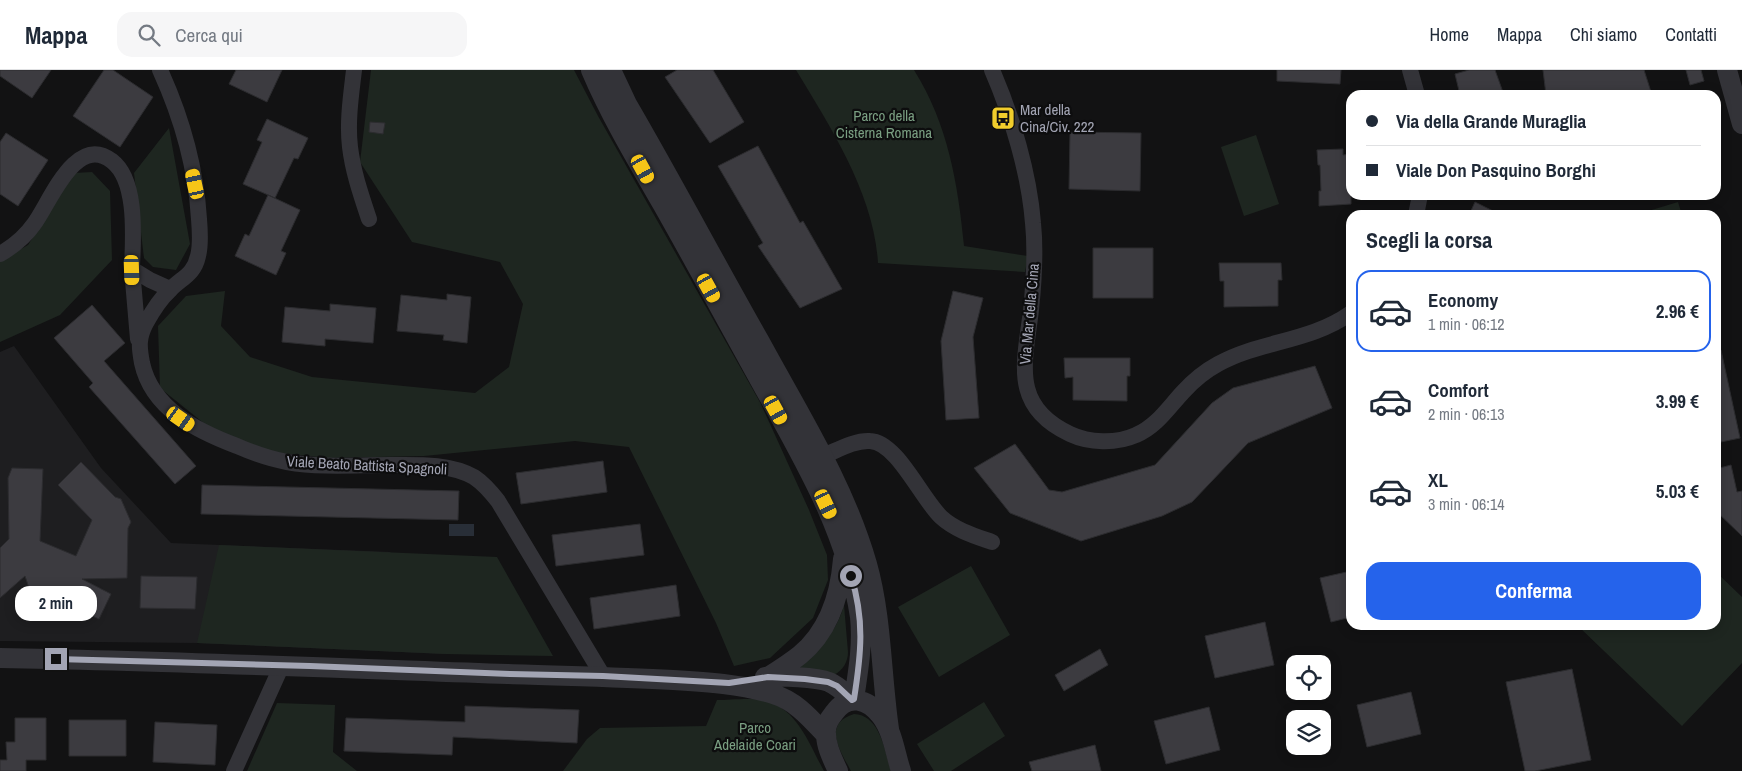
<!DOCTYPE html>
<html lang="it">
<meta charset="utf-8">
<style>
body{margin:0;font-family:"Archivo Narrow",sans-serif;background:#f6f6f7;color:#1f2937;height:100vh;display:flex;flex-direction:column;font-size:19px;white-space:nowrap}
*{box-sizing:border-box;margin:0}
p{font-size:16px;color:#747a83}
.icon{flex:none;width:28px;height:28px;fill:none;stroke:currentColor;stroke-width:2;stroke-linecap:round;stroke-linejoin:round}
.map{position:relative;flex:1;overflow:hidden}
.drawer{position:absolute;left:1346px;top:140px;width:375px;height:420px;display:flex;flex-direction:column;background:#fff;border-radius:15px;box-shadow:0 2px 12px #0003}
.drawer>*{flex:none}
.guide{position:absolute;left:1346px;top:20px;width:375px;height:110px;border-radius:15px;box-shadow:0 2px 12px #0003;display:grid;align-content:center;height:110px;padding:0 20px;background:#fff}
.controls{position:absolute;left:1286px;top:585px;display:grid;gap:10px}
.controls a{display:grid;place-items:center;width:45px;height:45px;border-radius:10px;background:#fff;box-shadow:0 2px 12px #0003;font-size:25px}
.end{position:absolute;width:22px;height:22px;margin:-11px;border:6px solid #a3a5b4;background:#111;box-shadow:0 0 0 2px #111}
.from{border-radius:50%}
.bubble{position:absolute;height:35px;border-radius:15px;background:#fff;box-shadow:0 2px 12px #0003;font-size:16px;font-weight:700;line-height:35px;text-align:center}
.car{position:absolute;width:15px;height:30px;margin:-15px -8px;border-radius:6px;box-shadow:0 0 4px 1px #0007;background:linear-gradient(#f5c518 24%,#345 0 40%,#f5c518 0 76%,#345 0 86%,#f5c518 0)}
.guide b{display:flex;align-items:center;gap:18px;height:48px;font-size:19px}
.guide b+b{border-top:1px solid #e0e1e3}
.guide i{width:12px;height:12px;background:#1f2937}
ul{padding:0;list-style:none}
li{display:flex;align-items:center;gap:15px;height:82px;margin:0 10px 8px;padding:0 10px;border:2px solid transparent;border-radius:15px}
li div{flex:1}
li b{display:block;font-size:19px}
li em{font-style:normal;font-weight:700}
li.selected{border-color:#2563eb}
li>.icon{width:45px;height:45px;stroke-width:1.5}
h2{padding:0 20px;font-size:22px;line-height:60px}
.primary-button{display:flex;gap:10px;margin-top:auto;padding:10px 20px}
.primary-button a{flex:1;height:58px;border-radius:15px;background:#2563eb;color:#fff;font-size:20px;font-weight:700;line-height:58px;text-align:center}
header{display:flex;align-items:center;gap:30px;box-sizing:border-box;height:70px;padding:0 25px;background:#fff;border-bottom:1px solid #e0e1e3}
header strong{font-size:24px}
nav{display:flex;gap:28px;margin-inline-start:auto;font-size:18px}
.search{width:350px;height:45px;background:#f6f6f7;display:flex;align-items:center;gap:12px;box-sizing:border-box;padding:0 18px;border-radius:15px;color:#747a83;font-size:19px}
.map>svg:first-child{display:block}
</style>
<header>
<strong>Mappa</strong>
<div class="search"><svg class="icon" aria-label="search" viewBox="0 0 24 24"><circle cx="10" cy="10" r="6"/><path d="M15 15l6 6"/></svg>Cerca qui</div>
<nav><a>Home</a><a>Mappa</a><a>Chi siamo</a><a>Contatti</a></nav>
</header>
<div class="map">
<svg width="1742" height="701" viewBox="0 0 1742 701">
<rect width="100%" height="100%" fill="#121213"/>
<!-- built -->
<path fill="#1e1e20" d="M 14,276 L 101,398 L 171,473 L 390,482 L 446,584 L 197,573 L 0,571 L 0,282 Z"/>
<!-- green -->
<path fill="#1e2620" d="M 371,0 L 574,0 L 598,46 L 761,334 L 809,440 L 827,485 L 828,510 L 813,548 L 770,588 L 734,596 L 716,553 L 629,377 L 575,371 L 424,386 L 328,388 L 272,382 L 211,359 L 160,318 L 158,256 L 186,226 L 225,221 L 221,256 L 250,287 L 312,307 L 475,323 L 509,297 L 523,234 L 500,192 L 412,172 L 360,92 Z
M 796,0 L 914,0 C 948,54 958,114 964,176 L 1028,186 L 1025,202 L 878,193 C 874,124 831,58 796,0 Z
M 169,58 L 190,174 L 176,200 L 153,197 L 144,188 L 134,103 Z
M 1256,65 L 1279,134 L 1244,146 L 1221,77 Z
M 92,102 L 110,121 L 112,190 L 60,245 L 0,272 L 0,191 L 28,175 L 74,103 Z
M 1678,132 L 1682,145 L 1635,145 Z
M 219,475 L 497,487 L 553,586 L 446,584 L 197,573 Z
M 971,496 L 1010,565 L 939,607 L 898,537 Z
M 1716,502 L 1742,527 L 1742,593 L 1682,656 L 1577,555 L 1716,555 Z
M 844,535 L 848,582 C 848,592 843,600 834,605 L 792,597 C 817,577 835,568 844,535 Z
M 717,630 C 730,630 755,627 767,631 C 798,640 810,676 824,701 L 563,701 L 587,669 L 600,658 L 706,656 Z
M 984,632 L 1005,666 L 951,701 L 934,701 L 917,674 Z
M 277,633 L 335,635 L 333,682 L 357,701 L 247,701 Z
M 854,644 C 880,645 885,681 891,701 L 851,701 C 841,682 821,654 854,644 Z"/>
<!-- water -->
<path fill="#282e37" d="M 449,454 L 474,454 L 474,466 L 449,466 Z"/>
<!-- building -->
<path fill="#3c3b40" stroke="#2c2c2f" d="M 0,0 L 51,0 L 32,28 L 0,6 Z
M 104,0 L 113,0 L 153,27 L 120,77 L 73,46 Z
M 236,0 L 282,0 L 267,32 L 229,14 Z
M 677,0 L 713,0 L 744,52 L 710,73 L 665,7 Z
M 1277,0 L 1341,0 L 1340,14 L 1277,11 Z
M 1469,0 L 1495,0 L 1504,25 L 1460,25 L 1455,4 Z
M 1543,0 L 1644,0 L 1652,25 L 1546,25 Z
M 1686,0 L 1701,0 L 1704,11 L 1690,15 Z
M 267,49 L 308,68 L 298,89 L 294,88 L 275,128 L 243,114 L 262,72 L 257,70 Z
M 370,52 L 385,53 L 383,64 L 369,62 Z
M 1070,62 L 1141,63 L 1140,121 L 1069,119 Z
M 6,63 L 48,90 L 18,136 L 0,124 L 0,72 Z
M 758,76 L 800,153 L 803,151 L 842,219 L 800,238 L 758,176 L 763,173 L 718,96 Z
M 1343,79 L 1343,85 L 1351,84 L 1351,134 L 1319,136 L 1319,121 L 1321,121 L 1320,95 L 1318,95 L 1317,80 Z
M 268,125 L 300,140 L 281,181 L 286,183 L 276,205 L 235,186 L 245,164 L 249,166 Z
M 1475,132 L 1501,145 L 1469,145 Z
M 1093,178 L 1153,178 L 1153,228 L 1093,228 Z
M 1219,193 L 1281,193 L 1282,210 L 1278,210 L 1278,236 L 1224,237 L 1224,211 L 1220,211 Z
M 953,221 L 983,228 L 973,267 L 979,348 L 946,350 L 941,271 Z
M 447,224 L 471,227 L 467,273 L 443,270 L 444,265 L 397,261 L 401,225 L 447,230 Z
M 330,234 L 376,238 L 373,273 L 325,269 L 325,276 L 282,272 L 285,237 L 330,241 Z
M 92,235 L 125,273 L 104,291 L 196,396 L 175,414 L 89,317 L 93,313 L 54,268 Z
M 1721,280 L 1740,368 L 1716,373 L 1716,281 Z
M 1064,288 L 1130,288 L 1130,306 L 1127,306 L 1127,331 L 1073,330 L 1073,307 L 1065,308 Z
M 1315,296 L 1332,338 L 1248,373 L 1192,432 L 1162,446 L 1081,471 L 1010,443 L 974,398 L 1015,374 L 1049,420 L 1062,422 L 1155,395 L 1212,333 L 1233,318 Z
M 603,391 L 607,422 L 521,434 L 516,403 Z
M 81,392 L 115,427 L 121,429 L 131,452 L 128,458 L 127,508 L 82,509 L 111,524 L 99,549 L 29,518 L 25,506 L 0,528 L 0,478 L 9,469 L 8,408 L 12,398 L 43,399 L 40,471 L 76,486 L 92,450 L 58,415 Z
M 1731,395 L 1737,422 L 1742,421 L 1742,466 L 1716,441 L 1716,399 Z
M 202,415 L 459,421 L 458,450 L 201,444 Z
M 640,454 L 644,485 L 556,496 L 552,465 Z
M 1351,501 L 1351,547 L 1331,552 L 1320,508 Z
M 141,506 L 197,507 L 195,539 L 140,538 Z
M 676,515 L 680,546 L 594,559 L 590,528 Z
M 1265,552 L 1274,595 L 1215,608 L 1205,566 Z
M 1100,579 L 1108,595 L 1064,621 L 1055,605 Z
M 1572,599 L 1591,690 L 1535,701 L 1525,701 L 1506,612 Z
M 1411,622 L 1421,664 L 1367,677 L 1357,635 Z
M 465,636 L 579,640 L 577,673 L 453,667 L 452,685 L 344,681 L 346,648 L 465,652 Z
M 1209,637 L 1220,680 L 1166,694 L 1154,651 Z
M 15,648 L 46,648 L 46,690 L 26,690 L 26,701 L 0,701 L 0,690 L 7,690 L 6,672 L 15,672 Z
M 69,650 L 126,650 L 126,686 L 69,686 Z
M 155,652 L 217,655 L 215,695 L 153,692 Z
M 1095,675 L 1101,701 L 1032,701 L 1029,692 Z"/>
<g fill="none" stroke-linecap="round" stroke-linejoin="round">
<!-- minor -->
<path stroke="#333338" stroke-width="16" d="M 160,0 C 181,46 196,98 199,149 C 200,161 201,175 198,186 C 194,205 181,208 170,220 C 160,229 152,242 146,253 C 138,268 139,277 142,293 C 152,339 197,361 237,376 C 253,383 270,389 287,392 C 321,398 355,395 389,395 C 416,395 449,393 474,407 C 483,413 491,422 498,431 L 603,606
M 354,0 C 351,26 347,52 350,77 C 353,102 361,125 369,149
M 992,0 C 1012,46 1029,103 1033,153 C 1036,182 1034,211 1031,240 C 1025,292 1010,336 1070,364 C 1089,373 1116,374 1136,365 C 1156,357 1169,337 1183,322 C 1193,311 1205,301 1218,294 C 1262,270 1308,273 1351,243
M 1410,0 L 1417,25
M 1416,145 L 1420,125
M 0,184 C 14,176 25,167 34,154 C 50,133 75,63 112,91 C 138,111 133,169 132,199 L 150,210 L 170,219
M 132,199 L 138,269
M 823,386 C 836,381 854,370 870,371 C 897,372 921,428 941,447 C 955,460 975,466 992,472
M 234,701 L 282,595"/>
<!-- tertiary -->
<path stroke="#333338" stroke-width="20" d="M 591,0 C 611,47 638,92 664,137 C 699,199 733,262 768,325 C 807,395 848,466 860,547 C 863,575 858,602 854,629
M 611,0 L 627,34 C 673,113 715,193 760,272 C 799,344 844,414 867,494 C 882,547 881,604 889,659
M 1727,0 L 1742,54
M 0,588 C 169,591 339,598 508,604 C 563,606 618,607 673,610 C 707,612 740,614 773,624 C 796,631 810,648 826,665
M 765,607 C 781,606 816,607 829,612 C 838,616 845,623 852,629
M 768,607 C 779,600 790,593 800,585 C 829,561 840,526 843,489
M 838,701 C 833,690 826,677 826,664 C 825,656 829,649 834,643 C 848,623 868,629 881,646 C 893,662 895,683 901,701"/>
</g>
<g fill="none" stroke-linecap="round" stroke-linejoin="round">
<!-- route -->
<path stroke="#a3a5b4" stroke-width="6" d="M 56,589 L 310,596 L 510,604 L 603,606 L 729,613 L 768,607 L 805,609 L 828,612 L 837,616 L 852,630 L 854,629 C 861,585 865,550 851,506"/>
</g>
<!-- icons -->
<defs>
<g id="bus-square" transform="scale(1.25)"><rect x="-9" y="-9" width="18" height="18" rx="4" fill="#f1cd2c" stroke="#0d0d0e"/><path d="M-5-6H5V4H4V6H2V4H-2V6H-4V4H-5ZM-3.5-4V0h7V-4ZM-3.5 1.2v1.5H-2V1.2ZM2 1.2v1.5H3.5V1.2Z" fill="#111"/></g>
</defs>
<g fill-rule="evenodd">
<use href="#bus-square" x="1003" y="48"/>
</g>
<g text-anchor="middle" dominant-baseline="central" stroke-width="4.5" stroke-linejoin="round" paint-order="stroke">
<!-- poi labels -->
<g font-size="15" fill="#a3a5b4" stroke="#0d0d0e" text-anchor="start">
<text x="1020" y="39">Mar della<tspan x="1020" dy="17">Cina/Civ. 222</tspan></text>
</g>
<!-- park labels -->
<g font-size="15" fill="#7a9f82" stroke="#0d0d0e">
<text x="884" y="45">Parco della<tspan x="884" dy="17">Cisterna Romana</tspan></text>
<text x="755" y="657">Parco<tspan x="755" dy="17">Adelaide Coari</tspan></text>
</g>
<!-- street labels -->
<g font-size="15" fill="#a3a5b4" stroke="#0d0d0e">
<text transform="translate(1029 244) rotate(-85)">Via Mar della Cina</text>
<text transform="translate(367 395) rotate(3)">Viale Beato Battista Spagnoli</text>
</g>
</g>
</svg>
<div class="controls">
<a><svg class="icon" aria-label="locate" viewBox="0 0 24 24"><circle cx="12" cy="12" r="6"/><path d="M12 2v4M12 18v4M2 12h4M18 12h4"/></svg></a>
<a><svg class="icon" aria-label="layers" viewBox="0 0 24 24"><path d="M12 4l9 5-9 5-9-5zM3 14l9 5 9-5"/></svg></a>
</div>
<i class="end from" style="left:851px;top:506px"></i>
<i class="end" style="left:56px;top:589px"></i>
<div class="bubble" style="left:15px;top:516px;width:82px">2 min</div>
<i class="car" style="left:643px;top:99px;rotate:151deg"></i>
<i class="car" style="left:195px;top:114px;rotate:348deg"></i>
<i class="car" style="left:132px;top:200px;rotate:178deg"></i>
<i class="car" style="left:709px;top:218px;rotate:151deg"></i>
<i class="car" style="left:776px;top:340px;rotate:151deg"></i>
<i class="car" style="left:181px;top:349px;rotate:125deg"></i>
<i class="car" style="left:826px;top:434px;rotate:155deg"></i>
<div class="guide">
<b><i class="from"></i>Via della Grande Muraglia</b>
<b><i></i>Viale Don Pasquino Borghi</b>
</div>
<section class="drawer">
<h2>Scegli la corsa</h2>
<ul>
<li class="selected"><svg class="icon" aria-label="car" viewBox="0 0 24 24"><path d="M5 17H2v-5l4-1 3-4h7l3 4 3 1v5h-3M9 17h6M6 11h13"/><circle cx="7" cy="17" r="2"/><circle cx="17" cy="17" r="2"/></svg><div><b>Economy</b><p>1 min · 06:12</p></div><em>2.96 €</em></li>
<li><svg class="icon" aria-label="car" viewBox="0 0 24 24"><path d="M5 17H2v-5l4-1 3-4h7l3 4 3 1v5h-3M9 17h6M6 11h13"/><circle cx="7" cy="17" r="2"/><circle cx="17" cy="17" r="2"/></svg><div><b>Comfort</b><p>2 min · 06:13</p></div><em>3.99 €</em></li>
<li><svg class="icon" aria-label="car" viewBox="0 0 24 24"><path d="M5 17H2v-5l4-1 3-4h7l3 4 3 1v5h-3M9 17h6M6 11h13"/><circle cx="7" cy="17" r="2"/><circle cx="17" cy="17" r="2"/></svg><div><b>XL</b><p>3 min · 06:14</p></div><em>5.03 €</em></li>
</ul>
<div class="primary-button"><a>Conferma</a></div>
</section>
</div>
